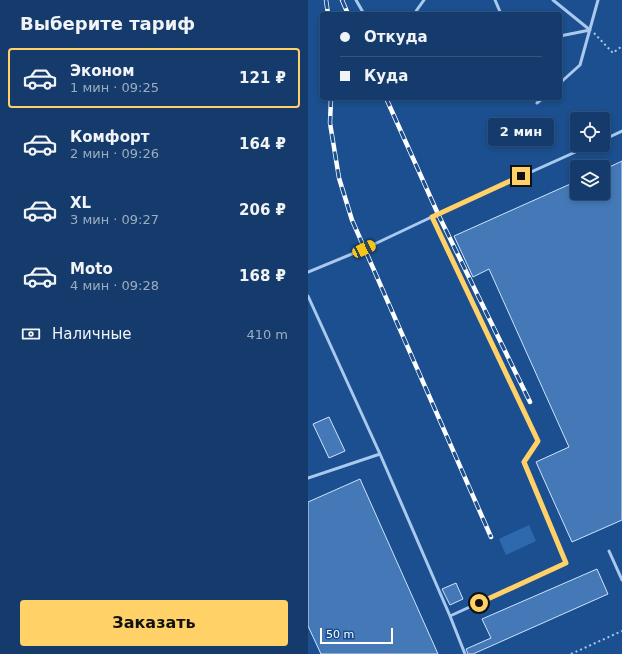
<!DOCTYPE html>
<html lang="ru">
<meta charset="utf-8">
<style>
body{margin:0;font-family:"DejaVu Sans",sans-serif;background:#214673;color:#f1f3f6;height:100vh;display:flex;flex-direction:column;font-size:15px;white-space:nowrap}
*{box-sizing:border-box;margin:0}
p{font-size:13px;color:#9dadc1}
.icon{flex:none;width:22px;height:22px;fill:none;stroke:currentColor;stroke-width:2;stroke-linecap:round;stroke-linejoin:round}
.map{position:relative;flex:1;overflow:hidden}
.details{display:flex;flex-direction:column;background:#143b6b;width:308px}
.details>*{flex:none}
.banner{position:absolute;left:12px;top:12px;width:242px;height:88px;border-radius:4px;box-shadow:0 2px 6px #0003,0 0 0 1px #33557e;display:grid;align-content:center;height:88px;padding:0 20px;background:#143b6b}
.controls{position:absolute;left:262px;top:112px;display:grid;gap:8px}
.controls a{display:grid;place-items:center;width:40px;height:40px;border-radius:4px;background:#143b6b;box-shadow:0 2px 6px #0003,0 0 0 1px #33557e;font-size:20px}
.scale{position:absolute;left:12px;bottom:10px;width:73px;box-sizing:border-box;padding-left:4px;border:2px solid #fff;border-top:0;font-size:11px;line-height:14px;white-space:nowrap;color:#fff;-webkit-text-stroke:3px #1b4f8f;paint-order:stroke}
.end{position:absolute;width:18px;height:18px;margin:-9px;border:5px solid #ffd166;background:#111;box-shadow:0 0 0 2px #111}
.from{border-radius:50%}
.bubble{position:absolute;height:28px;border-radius:4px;background:#143b6b;box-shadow:0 2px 6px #0003,0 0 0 1px #33557e;font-size:13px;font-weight:600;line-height:28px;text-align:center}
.car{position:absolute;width:12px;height:24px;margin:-12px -6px;border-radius:5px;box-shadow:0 0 3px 1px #0007;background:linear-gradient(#f5c518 24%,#345 0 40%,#f5c518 0 76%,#345 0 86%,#f5c518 0)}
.banner b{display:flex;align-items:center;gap:14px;height:38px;font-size:15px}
.banner b+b{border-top:1px solid #33557e}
.banner i{width:10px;height:10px;background:#f1f3f6}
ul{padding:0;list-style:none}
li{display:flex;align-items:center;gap:12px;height:60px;margin:0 8px 6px;padding:0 12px;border:2px solid transparent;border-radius:4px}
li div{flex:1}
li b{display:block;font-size:15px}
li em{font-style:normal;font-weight:600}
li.current{border-color:#ffd166}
li>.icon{width:36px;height:36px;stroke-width:1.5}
h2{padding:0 20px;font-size:18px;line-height:48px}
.pay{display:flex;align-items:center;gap:10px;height:44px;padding:0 20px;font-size:15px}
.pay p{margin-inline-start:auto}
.action{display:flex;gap:8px;margin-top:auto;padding:8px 20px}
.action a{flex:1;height:46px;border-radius:4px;background:#ffd166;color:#111;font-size:16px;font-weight:600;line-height:46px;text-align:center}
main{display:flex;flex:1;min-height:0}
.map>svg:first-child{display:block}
</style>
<main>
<section class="details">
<h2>Выберите тариф</h2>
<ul>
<li class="current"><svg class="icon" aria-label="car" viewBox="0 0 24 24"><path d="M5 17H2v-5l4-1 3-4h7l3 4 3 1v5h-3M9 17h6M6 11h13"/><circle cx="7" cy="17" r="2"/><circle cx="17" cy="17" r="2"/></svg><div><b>Эконом</b><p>1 мин · 09:25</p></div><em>121 ₽</em></li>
<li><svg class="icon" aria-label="car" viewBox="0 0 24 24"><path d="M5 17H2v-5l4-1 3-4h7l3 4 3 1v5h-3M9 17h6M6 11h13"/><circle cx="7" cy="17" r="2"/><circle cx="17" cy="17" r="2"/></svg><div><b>Комфорт</b><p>2 мин · 09:26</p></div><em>164 ₽</em></li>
<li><svg class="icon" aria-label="car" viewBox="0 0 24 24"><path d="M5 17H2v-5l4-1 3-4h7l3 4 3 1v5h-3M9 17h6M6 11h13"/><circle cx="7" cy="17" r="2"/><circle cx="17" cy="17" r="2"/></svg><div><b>XL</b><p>3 мин · 09:27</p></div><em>206 ₽</em></li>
<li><svg class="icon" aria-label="car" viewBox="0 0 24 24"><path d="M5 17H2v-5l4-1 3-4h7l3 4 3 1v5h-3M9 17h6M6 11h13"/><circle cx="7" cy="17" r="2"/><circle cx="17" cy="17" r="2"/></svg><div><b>Moto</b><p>4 мин · 09:28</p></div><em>168 ₽</em></li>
</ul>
<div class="pay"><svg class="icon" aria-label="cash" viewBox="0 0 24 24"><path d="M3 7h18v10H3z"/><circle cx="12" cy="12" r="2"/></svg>Наличные<p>410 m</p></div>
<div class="action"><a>Заказать</a></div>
</section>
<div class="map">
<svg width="314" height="654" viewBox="0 0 314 654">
<rect width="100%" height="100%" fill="#1b4f8f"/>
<!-- green -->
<path fill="#2e69ad" d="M 221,525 L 228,541 L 198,555 L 191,539 Z"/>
<!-- building -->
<path fill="#4478b7" stroke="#cfe3fa" d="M 314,161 L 314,520 L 264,542 L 228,462 L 261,447 L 181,269 L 165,277 L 146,236 L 269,181 L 269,193 L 295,193 L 295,170 Z
M 21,417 L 37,451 L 21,458 L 5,424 Z
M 52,479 L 130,654 L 13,654 L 0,626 L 0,502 Z
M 289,569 L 300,594 L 165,654 L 160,654 L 158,649 L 183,638 L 174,619 Z
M 148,583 L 155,599 L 142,605 L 134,589 Z"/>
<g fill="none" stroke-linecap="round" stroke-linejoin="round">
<!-- path -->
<path stroke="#a9c9ee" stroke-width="2" stroke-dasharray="2 3" stroke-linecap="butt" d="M 286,33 L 305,53 L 314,46
M 263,654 L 314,631"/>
<!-- service -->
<path stroke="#a9c9ee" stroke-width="3" d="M 48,0 L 56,14
M 187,0 L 193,14
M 245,0 L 282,30
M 106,14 L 116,0
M 252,36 L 282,30
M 252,83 L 272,65 L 290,0
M 229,103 L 235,98
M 295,140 L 314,131
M 124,217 L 230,441 L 215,462 L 258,563 L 142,616 L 157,654
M 0,272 L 56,249 L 130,214 L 283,145
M 0,296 L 72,454 L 0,478
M 72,454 L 142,616
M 301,551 L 314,580"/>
<!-- rail casing -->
<g stroke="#fff" stroke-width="4.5">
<path id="rail" d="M 18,0 L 20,14
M 34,0 L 40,14
M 23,98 L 22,123 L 31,178 L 44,220 L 183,537
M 78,98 L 130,214 L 222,402"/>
</g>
<!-- rail -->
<use href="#rail" stroke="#1b4f8f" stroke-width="3" stroke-dasharray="9" stroke-linecap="butt"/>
</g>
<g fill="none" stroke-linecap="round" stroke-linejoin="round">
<!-- route -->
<path stroke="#ffd166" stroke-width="5" d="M 171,603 L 258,563 L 216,462 L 230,441 L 124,217 L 213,176"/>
</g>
</svg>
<div class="controls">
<a><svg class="icon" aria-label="locate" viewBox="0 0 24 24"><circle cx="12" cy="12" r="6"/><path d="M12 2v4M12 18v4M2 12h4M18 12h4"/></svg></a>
<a><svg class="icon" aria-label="layers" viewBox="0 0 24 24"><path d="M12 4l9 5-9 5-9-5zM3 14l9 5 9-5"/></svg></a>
</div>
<div class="scale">50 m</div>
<i class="end from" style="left:171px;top:603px"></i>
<i class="end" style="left:213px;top:176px"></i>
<div class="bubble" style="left:180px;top:118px;width:66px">2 мин</div>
<i class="car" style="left:56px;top:249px;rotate:65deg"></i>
<div class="banner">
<b><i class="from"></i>Откуда</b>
<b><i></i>Куда</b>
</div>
</div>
</main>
